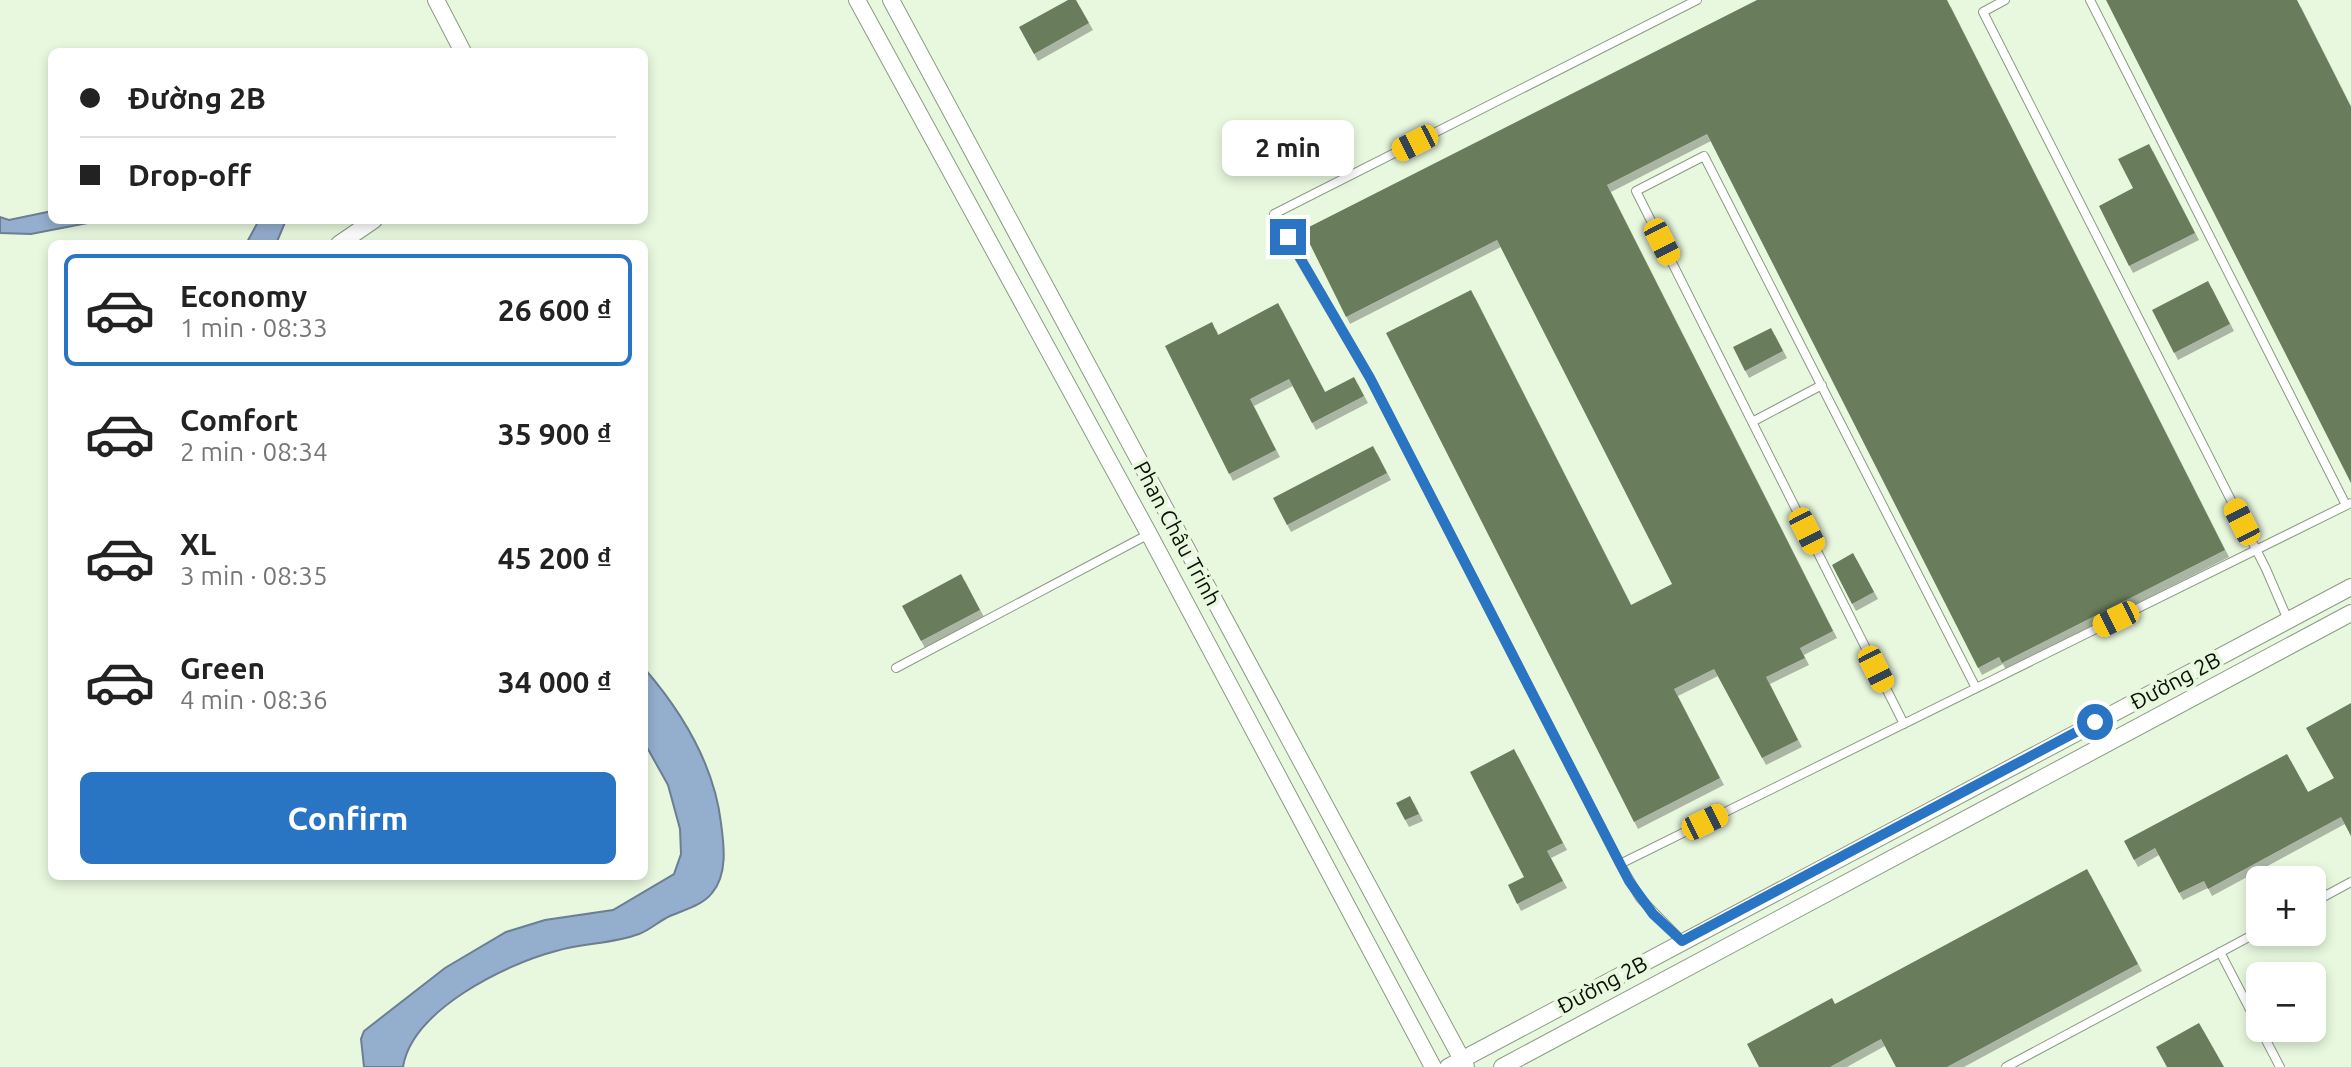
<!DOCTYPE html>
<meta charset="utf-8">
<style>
body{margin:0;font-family:Ubuntu,sans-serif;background:#f2f2f2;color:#222;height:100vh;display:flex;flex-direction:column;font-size:30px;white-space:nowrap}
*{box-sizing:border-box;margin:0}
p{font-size:26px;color:#767676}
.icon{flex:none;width:44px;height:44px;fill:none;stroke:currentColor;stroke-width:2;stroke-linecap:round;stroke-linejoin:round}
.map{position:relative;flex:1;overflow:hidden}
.drawer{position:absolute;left:48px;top:240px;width:600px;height:640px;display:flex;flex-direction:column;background:#fff;border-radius:12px;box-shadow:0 4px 12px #0003}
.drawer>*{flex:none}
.top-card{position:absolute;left:48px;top:48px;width:600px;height:176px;border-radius:12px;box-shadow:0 4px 12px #0003;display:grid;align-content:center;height:176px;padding:0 32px;background:#fff}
.buttons{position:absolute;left:2246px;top:866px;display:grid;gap:16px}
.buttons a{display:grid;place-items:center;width:80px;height:80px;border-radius:12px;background:#fff;box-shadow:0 4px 12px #0003;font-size:40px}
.end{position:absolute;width:36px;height:36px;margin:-18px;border:10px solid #2a74c4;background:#fff;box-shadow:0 0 0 4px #fff}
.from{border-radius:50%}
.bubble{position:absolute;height:56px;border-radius:12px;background:#fff;box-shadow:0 4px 12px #0003;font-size:26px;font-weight:700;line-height:56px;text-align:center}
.car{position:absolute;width:24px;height:48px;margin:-24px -12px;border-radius:10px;box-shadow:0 0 6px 2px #0007;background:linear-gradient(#f5c518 24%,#345 0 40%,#f5c518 0 76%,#345 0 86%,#f5c518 0)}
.top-card b{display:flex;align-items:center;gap:28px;height:76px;font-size:30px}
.top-card b+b{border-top:2px solid #e0e0e0}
.top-card i{width:20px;height:20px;background:#222}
ul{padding:14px 0 0;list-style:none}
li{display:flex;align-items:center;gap:24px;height:112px;margin:0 16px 12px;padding:0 16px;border:4px solid transparent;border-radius:12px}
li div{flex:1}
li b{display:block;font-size:30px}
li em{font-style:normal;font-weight:700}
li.on{border-color:#2a74c4}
li>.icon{width:72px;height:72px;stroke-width:1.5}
.cta{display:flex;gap:16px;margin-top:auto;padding:16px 32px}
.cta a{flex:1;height:92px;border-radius:12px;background:#2a74c4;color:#fff;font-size:32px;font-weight:700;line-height:92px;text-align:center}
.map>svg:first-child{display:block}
</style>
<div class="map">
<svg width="2351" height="1067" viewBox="0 0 2351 1067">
<defs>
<filter id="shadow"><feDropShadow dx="4" dy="7" stdDeviation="0" flood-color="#0004"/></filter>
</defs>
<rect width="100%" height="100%" fill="#e8f8de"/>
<!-- water -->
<path fill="#94aece" stroke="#6b7e92" stroke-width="2" d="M 52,211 L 52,220 L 103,220 L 31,234 L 0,233 L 0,217 L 9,220 Z
M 259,220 L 286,220 L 276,244 L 246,244 Z
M 644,668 C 682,712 714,764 721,823 C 724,845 728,874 712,893 C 703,905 684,910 670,916 C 659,921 650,930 639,934 C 612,944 583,943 556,951 C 506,964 412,1010 403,1067 L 364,1067 L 361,1039 L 364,1031 L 445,968 L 506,932 L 545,920 L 613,910 L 674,874 L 681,854 L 680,829 L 668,785 L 644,742 Z"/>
<!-- building -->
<path fill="#697d5c" filter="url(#shadow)" d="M 1068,0 L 1076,0 L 1089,23 L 1034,54 L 1019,27 Z
M 1757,0 L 1947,0 L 2225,550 L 2002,663 L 1999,657 L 1978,668 L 1707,134 L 1607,185 L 1833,631 L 1800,648 L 1805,658 L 1766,677 L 1798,740 L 1762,758 L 1714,669 L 1674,689 L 1720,778 L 1634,822 L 1386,333 L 1471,290 L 1631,605 L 1672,584 L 1497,240 L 1346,317 L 1303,230 Z
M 2106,0 L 2297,0 L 2351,107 L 2351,483 Z
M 2149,144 L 2195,233 L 2129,266 L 2099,206 L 2133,188 L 2118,159 Z
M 2208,281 L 2230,324 L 2174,353 L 2152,310 Z
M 1278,303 L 1325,392 L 1354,377 L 1364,396 L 1312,423 L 1289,379 L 1250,399 L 1276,450 L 1229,474 L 1165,346 L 1212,322 L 1218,335 Z
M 1771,328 L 1783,351 L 1745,371 L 1733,347 Z
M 1373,446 L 1387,473 L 1287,525 L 1273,498 Z
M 1853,553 L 1874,592 L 1852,604 L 1832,565 Z
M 961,574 L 980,610 L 921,641 L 902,606 Z
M 2351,703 L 2351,836 L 2341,817 L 2208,889 L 2204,881 L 2179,893 L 2155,848 L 2134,860 L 2124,841 L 2287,754 L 2308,792 L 2334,778 L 2306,728 Z
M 1514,749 L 1563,843 L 1547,851 L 1563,881 L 1517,904 L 1508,885 L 1524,877 L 1470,772 Z
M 1410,796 L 1419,814 L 1405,820 L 1396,803 Z
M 2087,869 L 2138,964 L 1947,1067 L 1896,1067 L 1881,1039 L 1830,1067 L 1759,1067 L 1747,1044 L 1832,998 L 1835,1004 Z
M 2199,1023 L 2224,1067 L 2167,1067 L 2156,1047 Z"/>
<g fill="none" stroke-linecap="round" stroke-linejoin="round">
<!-- service casing -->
<g stroke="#8c9a83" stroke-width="10">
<path id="service" d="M 1697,0 L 1274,214 L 1370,378 L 1620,864 L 2351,503
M 2005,0 L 1983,12 L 2266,569 L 2288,620
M 2090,0 L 2346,505
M 1752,422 L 1822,385
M 896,668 L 1149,534
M 1904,724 L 1636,191 L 1704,156 L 1976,688
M 1620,864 L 1640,898 L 1682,941
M 2312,903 L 2351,882
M 2220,952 L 2280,1067
M 2006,1067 L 2260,931"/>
</g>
<!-- minor casing -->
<g stroke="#8c9a83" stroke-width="18">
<path id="minor" d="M 436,0 L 463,52
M 857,0 L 1149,534 L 1433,1067
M 891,0 L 1466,1067
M 339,244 L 374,220
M 1448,1067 L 2351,587
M 1502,1067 L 2351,613"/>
</g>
<!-- service -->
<use href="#service" stroke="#fff" stroke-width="8"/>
<!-- minor -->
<use href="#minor" stroke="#fff" stroke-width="16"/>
</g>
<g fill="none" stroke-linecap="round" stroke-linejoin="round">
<!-- route -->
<path stroke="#2a74c4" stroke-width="10" d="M 1288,237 L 1370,378 L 1629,881 L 1653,914 L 1682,941 L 2095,722"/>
</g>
<g text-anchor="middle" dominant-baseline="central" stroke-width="8" stroke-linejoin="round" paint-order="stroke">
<!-- street labels -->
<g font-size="22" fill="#0a0f07" stroke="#e8f8de">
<text transform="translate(1178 533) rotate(62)">Phan Châu Trinh</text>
<text transform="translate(2175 680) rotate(-28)">Đường 2B</text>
<text transform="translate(1602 984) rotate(-28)">Đường 2B</text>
</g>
</g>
</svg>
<div class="buttons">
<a>+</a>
<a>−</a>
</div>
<i class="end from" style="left:2095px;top:722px"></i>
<i class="end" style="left:1288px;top:237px"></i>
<div class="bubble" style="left:1222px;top:120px;width:132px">2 min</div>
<i class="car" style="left:1415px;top:143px;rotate:243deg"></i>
<i class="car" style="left:1662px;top:242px;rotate:153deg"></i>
<i class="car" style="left:2242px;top:522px;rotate:333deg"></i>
<i class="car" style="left:1807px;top:531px;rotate:153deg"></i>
<i class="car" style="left:2116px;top:619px;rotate:244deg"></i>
<i class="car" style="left:1876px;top:669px;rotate:153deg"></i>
<i class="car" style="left:1705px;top:822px;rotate:64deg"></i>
<div class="top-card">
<b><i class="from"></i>Đường 2B</b>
<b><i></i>Drop-off</b>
</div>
<section class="drawer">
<ul>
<li class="on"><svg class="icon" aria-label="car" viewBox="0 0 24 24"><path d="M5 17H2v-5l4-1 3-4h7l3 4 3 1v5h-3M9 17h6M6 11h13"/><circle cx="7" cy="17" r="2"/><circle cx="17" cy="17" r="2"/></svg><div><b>Economy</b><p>1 min · 08:33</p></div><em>26 600 ₫</em></li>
<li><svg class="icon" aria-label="car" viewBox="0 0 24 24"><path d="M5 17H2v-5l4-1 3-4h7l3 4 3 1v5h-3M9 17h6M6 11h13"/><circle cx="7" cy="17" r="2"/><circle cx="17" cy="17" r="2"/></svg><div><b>Comfort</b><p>2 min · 08:34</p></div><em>35 900 ₫</em></li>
<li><svg class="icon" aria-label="car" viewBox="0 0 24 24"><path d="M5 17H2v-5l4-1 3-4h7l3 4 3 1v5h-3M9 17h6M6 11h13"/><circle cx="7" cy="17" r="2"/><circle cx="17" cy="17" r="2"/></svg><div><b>XL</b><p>3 min · 08:35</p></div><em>45 200 ₫</em></li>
<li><svg class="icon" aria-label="car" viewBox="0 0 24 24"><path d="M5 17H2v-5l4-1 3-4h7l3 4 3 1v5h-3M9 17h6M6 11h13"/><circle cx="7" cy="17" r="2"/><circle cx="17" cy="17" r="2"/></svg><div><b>Green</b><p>4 min · 08:36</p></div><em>34 000 ₫</em></li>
</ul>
<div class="cta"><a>Confirm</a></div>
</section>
</div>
